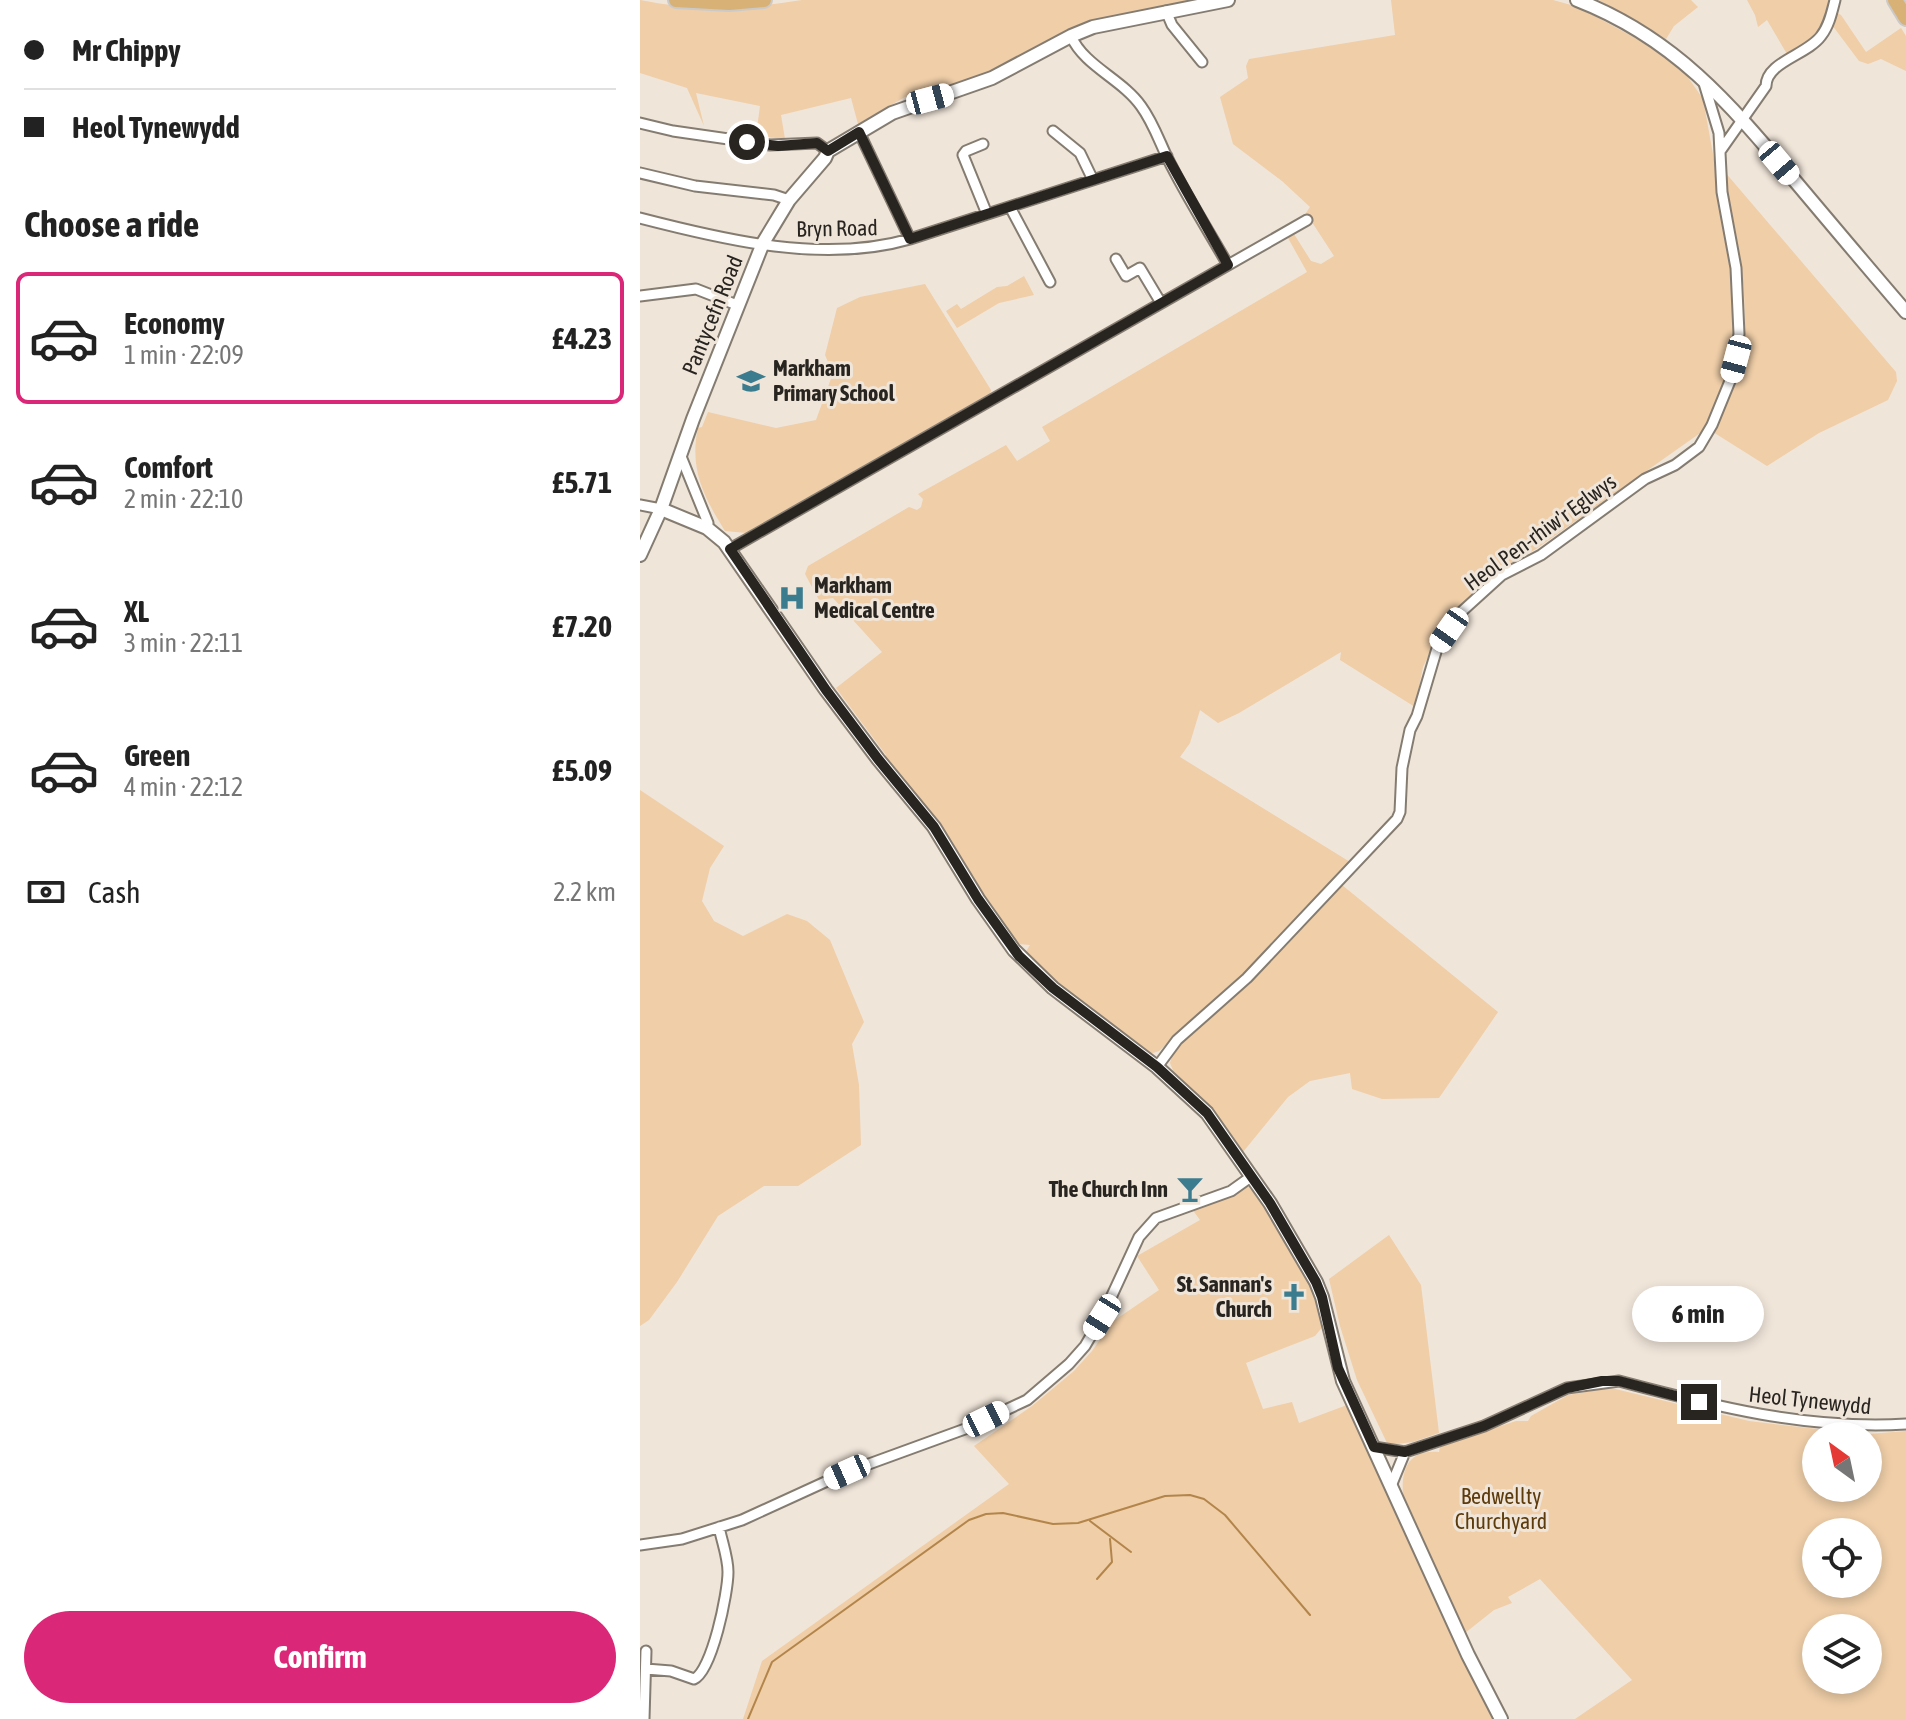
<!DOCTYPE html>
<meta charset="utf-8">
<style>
body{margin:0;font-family:"Asap Condensed",sans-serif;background:#f2f2f2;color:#222;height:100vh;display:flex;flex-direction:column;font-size:30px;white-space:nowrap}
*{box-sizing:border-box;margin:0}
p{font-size:26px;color:#767676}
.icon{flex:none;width:44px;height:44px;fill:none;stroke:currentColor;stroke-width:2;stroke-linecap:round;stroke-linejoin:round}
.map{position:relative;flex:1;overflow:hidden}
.sheet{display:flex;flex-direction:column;background:#fff;width:640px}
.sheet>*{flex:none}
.banner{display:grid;align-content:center;height:176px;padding:0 24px;background:#fff}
.needle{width:52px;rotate:327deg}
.fabs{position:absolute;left:1162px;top:1422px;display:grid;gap:16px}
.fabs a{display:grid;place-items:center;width:80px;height:80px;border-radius:50%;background:#fff;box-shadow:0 4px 12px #0003;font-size:40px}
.end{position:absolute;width:36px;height:36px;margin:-18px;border:10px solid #282420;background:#fff;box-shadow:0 0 0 4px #fff}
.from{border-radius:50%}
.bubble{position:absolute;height:56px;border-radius:28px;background:#fff;box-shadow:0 4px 12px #0003;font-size:26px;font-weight:700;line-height:56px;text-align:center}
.car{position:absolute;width:24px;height:48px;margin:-24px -12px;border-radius:10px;box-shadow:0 0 6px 2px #0007;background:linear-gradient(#fff 24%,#345 0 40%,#fff 0 76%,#345 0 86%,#fff 0)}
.banner b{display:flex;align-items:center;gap:28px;height:76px;font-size:30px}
.banner b+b{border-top:2px solid #e0e0e0}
.banner i{width:20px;height:20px;background:#222}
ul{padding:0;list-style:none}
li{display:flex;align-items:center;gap:24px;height:132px;margin:0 16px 12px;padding:0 8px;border:4px solid transparent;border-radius:12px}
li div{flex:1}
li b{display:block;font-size:30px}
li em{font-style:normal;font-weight:700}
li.selected{border-color:#db2777}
li>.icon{width:72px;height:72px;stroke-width:1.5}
h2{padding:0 24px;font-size:36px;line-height:96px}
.pay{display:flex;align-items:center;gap:20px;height:88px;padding:0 24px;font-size:30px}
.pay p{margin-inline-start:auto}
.action{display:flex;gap:16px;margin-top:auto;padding:16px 24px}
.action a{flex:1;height:92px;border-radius:48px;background:#db2777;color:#fff;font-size:32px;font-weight:700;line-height:92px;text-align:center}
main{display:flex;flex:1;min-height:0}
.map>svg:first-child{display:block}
</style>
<main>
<section class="sheet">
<div class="banner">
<b><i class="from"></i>Mr Chippy</b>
<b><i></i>Heol Tynewydd</b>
</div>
<h2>Choose a ride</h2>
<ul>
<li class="selected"><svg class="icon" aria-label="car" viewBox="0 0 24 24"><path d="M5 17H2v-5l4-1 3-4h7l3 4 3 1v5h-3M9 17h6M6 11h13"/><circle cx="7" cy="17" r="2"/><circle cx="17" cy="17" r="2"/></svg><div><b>Economy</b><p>1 min · 22:09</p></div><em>£4.23</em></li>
<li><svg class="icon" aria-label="car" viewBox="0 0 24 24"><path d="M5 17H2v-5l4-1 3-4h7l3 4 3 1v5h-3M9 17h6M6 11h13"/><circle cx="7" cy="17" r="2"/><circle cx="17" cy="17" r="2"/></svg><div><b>Comfort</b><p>2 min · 22:10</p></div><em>£5.71</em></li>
<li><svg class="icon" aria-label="car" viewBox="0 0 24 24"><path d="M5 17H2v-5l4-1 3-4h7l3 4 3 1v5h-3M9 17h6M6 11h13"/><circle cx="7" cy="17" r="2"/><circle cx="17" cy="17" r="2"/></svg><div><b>XL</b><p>3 min · 22:11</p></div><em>£7.20</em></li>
<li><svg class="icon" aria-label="car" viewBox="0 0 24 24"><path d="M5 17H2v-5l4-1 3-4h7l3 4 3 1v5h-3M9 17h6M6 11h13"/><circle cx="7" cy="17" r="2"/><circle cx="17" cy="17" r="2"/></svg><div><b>Green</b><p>4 min · 22:12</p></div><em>£5.09</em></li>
</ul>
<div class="pay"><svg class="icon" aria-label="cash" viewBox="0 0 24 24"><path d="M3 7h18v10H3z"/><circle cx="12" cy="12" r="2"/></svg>Cash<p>2.2 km</p></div>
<div class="action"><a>Confirm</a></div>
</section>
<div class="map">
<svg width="1266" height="1719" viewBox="0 0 1266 1719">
<rect width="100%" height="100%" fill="#f0e5d9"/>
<!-- green -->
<path fill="#efcea8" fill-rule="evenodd" d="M 0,0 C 55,11 107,9 162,0 L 555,0 L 450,21 L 344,74 L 310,87 L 291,87 L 272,93 L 218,124 L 211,98 L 141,115 L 145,139 L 116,136 L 120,106 L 56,93 L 64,126 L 47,88 L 0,73 Z
M 751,0 L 913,0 L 938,7 L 1025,54 L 1045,73 L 1063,99 L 1090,248 L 1096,333 L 1085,380 L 1063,431 L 896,549 L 853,574 L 820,606 L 799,634 L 783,667 L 775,707 L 700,660 L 701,652 L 599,713 L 578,723 L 560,710 L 550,743 L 540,757 L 710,862 L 658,921 L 604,975 L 519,1051 L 510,1054 L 479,1033 L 394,963 L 385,953 L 390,945 L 378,944 L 348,903 L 296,818 L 245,757 L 246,755 L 196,688 L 242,652 L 193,598 L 179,600 L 165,574 L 168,566 L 269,507 L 277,510 L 281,507 L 283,499 L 278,494 L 366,445 L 377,461 L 410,441 L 402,427 L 667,272 L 648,238 L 654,234 L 671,261 L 681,264 L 694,256 L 666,213 L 670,207 L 642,181 L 593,144 L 580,97 L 608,78 L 606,66 L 609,59 L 755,35 Z
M 959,0 L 1051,0 L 1058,7 L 1034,26 L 1026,39 Z
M 1107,0 L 1193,0 C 1184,21 1175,53 1147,54 L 1127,20 L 1118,27 L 1115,15 Z
M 1195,12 L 1201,15 L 1226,52 L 1261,28 L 1266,36 L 1266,71 L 1241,59 L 1228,64 L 1219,61 L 1192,25 Z
M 1084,171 L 1256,372 L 1257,381 L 1248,400 L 1179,433 L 1127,466 L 1073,432 C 1088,400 1101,367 1104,331 C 1108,279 1093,223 1084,171 Z
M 384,276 L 394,295 L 359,303 L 317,328 L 306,311 L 317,304 L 321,309 L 357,287 L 367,286 Z
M 285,284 L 351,390 L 350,394 L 107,533 L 85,531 C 64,497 49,469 58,428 L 62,427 L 68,412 L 136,428 L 176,420 L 193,373 L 185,355 L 197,308 L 220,297 Z
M 0,790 L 84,846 L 70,868 L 62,901 L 74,921 L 103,936 L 147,914 L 167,921 L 190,940 L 224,1022 L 212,1044 L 219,1085 L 221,1145 L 158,1186 L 124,1186 L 78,1216 L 37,1282 L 9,1320 L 0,1326 Z
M 702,885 L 858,1012 L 799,1098 L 742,1099 L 712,1089 L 710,1073 L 670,1081 L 648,1097 L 603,1152 L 584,1124 L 535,1075 L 530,1063 L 534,1050 L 612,980 Z
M 605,1186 L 617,1188 L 676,1292 L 684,1325 L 675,1336 L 606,1363 L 623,1409 L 652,1402 L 659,1423 L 707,1405 L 853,1719 L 103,1719 L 122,1661 L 369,1484 L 334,1446 L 392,1406 L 434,1371 L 452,1351 L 472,1322 L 519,1290 L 497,1256 L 560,1220 L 552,1209 L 573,1202 Z
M 749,1235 L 781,1285 L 799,1433 L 773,1442 L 748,1445 L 717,1380 L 700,1326 L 689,1279 Z
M 971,1388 L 1109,1421 L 1203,1432 L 1229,1434 L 1266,1431 L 1266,1719 L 935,1719 L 992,1680 L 900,1579 L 868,1597 L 872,1603 L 854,1610 L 825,1633 L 763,1494 C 761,1466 771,1449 799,1452 L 800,1447 L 808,1443 L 876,1421 L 888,1421 L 891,1416 L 928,1395 ZM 1176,1436 L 1228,1436 L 1228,1488 L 1176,1488 ZM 1228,1532 L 1228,1584 L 1176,1584 L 1176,1532 ZM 1228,1628 L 1228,1680 L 1176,1680 L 1176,1628 Z"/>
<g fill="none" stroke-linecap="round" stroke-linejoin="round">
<!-- stream -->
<path stroke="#b3854b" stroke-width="2" d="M 450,1521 L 491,1552
M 457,1579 L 472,1562 L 470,1539
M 108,1719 L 132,1662 L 329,1520 L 346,1514 L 363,1513 L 413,1524 L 438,1523 L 525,1496 L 550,1495 L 564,1499 L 585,1515 L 670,1615"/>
<!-- street casing -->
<g stroke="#857c71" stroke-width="13">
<path id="street" d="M 526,11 L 532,25 L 562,62
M 431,36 C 444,66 482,79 501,106 C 515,125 521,147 532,167 C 549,200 569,232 588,265
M 0,123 L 33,131 L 130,145 L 177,143 L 188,151
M 413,131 L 440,153 L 453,180
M 219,132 L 270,239
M 343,144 L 326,151 L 323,155 L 347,214
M 1081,150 L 1126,86 C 1126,62 1167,55 1181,36 C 1189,26 1192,12 1195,0
M 0,173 L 55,186 L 134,195 L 149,200
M 370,207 L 410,282
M 0,218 C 85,240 184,264 270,239 L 527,156
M 476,259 L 486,276 L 500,268 L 521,303
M 0,296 L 56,289 L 97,305
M 40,454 L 68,523 L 67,528
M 0,505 L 21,509
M 90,549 L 667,220
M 517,1067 L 537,1040 L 607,978 L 757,819 L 760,812 L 762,768 L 770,730 L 777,716 L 798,645 L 819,614 L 862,575 L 901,555 L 1005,479 L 1035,465 L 1059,447 L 1072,425 L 1090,381 L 1099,334 L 1096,268 L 1082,192 L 1079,133 L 1063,80
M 734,1447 L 765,1452 L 844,1426 L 927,1388 L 979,1381 C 1073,1406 1167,1430 1266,1424
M 751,1486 L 765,1452
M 0,1545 L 42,1539 L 102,1520 L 207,1472 L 325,1429 L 387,1400 L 429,1364 L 445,1346 L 462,1317 L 499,1237 L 516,1218 L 591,1191 L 612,1176
M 6,1669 L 31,1671 L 54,1679 C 72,1671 88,1593 88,1572 C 88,1557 82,1542 79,1527
M 4,1719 L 6,1651"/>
</g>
<!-- secondary casing -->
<g stroke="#857c71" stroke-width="16">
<path id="secondary" d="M 937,0 C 1035,38 1090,104 1155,181 C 1192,225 1229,269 1266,312
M 21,509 L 67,528 L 84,542 L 186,690 L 238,759 L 294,827 L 338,899 L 374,950 L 413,988 L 517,1067 L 567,1113 L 630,1203 L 676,1282 L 682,1297 L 703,1381 L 828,1655 L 861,1719
M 0,555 L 21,509 L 53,419 L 123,243 L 149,200 L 185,158 L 188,151 L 252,113 L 352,78 L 431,36 L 453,27 L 588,0"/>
</g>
<!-- primary casing -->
<g stroke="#cbcac9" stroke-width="18">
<path id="primary" d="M 36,0 L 89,3 L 124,0
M 1255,0 L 1266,18"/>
</g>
<!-- street -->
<use href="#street" stroke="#fff" stroke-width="9"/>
<!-- secondary -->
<use href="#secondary" stroke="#fff" stroke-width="12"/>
<!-- primary -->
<use href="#primary" stroke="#d8b176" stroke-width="14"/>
</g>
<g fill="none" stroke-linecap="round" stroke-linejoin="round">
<!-- route -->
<path stroke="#282420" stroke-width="10" d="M 107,142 L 138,146 L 177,143 L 188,151 L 219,132 L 270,239 L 527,156 L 588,265 L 90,549 L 186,690 L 238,759 L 294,827 L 338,899 L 379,956 L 413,988 L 517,1067 L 567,1113 L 630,1203 L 676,1282 L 682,1297 L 698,1368 L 734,1447 L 765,1452 L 844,1426 L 927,1388 L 962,1381 L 979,1381 L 1059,1402"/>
</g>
<!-- icons -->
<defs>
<g id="school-bare" transform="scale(2.16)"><path d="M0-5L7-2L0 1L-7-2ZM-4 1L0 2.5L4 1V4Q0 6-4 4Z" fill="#3c7c8f" stroke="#f0e5d9" stroke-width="2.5" paint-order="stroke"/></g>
<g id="hospital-bare" transform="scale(2.16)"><path d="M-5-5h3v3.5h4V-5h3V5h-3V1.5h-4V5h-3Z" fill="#3c7c8f" stroke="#f0e5d9" stroke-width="2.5" paint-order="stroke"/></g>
<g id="bar-bare" transform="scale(2.16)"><path d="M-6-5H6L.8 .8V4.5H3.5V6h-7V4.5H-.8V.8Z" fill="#3c7c8f" stroke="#f0e5d9" stroke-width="2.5" paint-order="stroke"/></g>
<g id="church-bare" transform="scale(2.16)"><path d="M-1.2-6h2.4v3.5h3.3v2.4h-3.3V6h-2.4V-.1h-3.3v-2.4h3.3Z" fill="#3c7c8f" stroke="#f0e5d9" stroke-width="2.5" paint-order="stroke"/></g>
</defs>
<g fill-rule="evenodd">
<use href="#school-bare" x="111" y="381"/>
<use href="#hospital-bare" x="152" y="598"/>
<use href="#bar-bare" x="550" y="1189"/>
<use href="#church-bare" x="654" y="1297"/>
</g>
<g text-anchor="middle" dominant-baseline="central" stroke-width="6" stroke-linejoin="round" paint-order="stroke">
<!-- street labels -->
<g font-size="22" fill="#282420" stroke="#f0e5d9">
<text transform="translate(197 228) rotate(-1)">Bryn Road</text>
<text transform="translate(72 315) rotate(-68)">Pantycefn Road</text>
<text transform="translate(900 532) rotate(-36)">Heol Pen-rhiw'r Eglwys</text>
<text transform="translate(1170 1400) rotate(6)">Heol Tynewydd</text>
</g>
<!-- poi labels -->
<g font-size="22" font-weight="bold" fill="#282420" stroke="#f0e5d9" text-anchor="start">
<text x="133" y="368">Markham<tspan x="133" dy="25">Primary School</tspan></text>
<text x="174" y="585">Markham<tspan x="174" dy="25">Medical Centre</tspan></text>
<text x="528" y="1189" text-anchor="end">The Church Inn</text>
<text x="632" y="1284" text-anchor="end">St. Sannan's<tspan x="632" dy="25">Church</tspan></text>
</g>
<!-- park labels -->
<g font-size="22" fill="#5c3b0d" stroke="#f0e5d9">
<text x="861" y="1496">Bedwellty<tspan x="861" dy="25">Churchyard</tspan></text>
</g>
</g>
</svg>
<div class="fabs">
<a><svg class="needle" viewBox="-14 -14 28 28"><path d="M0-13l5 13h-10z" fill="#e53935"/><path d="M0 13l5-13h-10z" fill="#767676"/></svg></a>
<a><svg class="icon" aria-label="locate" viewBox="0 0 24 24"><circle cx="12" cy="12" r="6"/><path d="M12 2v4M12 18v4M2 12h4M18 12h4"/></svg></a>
<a><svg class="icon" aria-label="layers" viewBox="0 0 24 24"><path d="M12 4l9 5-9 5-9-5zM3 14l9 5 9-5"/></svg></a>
</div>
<i class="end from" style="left:107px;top:142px"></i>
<i class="end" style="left:1059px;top:1402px"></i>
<div class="bubble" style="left:992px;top:1286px;width:132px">6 min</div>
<i class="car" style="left:290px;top:99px;rotate:75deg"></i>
<i class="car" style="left:1139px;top:163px;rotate:140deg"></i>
<i class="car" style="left:1096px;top:359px;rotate:195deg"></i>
<i class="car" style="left:809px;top:630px;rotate:215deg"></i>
<i class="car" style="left:462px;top:1317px;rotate:212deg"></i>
<i class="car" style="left:346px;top:1419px;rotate:64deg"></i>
<i class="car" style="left:207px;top:1472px;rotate:246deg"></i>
</div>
</main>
